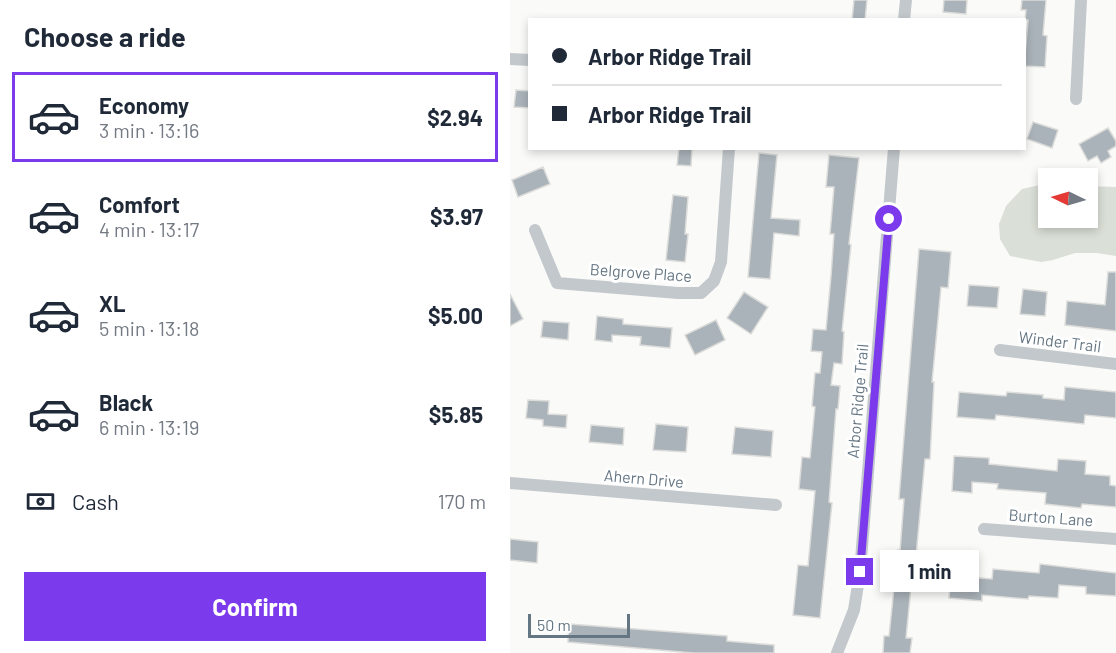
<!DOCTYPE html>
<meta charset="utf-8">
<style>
body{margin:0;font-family:Barlow,sans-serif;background:#f2f2f3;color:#1f2937;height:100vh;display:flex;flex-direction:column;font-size:22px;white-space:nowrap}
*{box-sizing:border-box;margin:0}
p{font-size:20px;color:#747a83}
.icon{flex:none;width:33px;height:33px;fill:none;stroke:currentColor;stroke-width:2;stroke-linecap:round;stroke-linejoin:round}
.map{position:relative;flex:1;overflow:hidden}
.details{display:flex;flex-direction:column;background:#fff;width:510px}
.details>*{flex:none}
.hud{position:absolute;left:18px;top:18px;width:498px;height:132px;border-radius:0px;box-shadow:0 3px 9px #0003;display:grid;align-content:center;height:132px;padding:0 24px;background:#fff}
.needle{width:39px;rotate:275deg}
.buttons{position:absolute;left:528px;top:168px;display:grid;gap:12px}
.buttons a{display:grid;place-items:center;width:60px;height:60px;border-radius:0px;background:#fff;box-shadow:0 3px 9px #0003;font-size:30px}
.scale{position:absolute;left:18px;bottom:15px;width:102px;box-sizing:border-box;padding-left:6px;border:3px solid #657683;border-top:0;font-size:16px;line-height:21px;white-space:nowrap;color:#657683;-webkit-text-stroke:4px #fff;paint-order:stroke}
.end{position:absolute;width:27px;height:27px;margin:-14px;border:8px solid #7c3aed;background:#fff;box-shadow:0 0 0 3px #fff}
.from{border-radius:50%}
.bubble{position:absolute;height:42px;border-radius:0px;background:#fff;box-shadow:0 3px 9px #0003;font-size:20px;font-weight:700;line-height:42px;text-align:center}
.hud b{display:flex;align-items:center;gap:21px;height:57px;font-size:22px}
.hud b+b{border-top:2px solid #e0e1e3}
.hud i{width:15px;height:15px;background:#1f2937}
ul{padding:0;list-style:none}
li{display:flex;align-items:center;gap:18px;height:90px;margin:0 12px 9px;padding:0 12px;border:3px solid transparent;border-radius:0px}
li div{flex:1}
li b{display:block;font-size:22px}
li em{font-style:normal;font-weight:700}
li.active{border-color:#7c3aed}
li>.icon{width:54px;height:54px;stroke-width:1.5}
h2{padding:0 24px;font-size:27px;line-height:72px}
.pay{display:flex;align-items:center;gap:15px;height:66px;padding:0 24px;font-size:22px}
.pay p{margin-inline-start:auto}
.action{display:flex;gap:12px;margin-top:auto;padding:12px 24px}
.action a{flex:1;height:69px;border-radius:0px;background:#7c3aed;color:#fff;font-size:24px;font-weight:700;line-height:69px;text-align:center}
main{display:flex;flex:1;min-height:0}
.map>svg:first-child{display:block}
</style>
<main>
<section class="details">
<h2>Choose a ride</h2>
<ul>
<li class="active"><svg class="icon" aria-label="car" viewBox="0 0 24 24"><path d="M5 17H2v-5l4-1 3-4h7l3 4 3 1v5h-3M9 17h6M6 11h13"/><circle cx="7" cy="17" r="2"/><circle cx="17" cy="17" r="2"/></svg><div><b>Economy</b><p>3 min · 13:16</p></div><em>$2.94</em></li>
<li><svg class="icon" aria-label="car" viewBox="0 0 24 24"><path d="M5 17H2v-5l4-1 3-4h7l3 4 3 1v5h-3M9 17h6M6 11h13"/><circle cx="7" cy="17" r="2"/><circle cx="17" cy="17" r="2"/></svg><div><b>Comfort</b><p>4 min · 13:17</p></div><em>$3.97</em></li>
<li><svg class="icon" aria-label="car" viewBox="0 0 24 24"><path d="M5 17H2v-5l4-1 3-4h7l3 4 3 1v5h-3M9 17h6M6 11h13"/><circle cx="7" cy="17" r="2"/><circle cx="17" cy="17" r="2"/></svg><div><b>XL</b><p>5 min · 13:18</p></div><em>$5.00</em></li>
<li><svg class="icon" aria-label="car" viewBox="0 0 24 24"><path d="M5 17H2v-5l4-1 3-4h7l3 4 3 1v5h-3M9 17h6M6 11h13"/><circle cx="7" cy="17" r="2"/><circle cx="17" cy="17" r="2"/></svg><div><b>Black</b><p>6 min · 13:19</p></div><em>$5.85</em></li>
</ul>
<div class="pay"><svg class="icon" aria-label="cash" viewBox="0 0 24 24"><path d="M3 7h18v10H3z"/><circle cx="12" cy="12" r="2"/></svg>Cash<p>170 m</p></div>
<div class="action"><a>Confirm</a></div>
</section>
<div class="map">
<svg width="606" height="653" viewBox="0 0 606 653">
<rect width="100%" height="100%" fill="#fafaf8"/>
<!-- green -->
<path fill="#dadfd7" d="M 530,185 L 538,185 L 538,218 L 578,218 L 578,186 L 606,187 L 606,256 L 587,253 L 565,253 L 543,260 L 531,262 L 500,256 L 490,239 L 489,224 L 496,206 L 512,189 Z"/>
<!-- building -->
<path fill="#aab3b9" stroke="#dcdcda" stroke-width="1.5" d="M 344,0 L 357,0 L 355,20 L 342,20 Z
M 434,0 L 457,0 L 456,14 L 433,12 Z
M 512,0 L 536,0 L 533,35 L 537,36 L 535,67 L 514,66 L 518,20 L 515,20 L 516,10 L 511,10 Z
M 6,90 L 20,91 L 20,108 L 4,107 Z
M 523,122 L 548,130 L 542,148 L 517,139 Z
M 598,128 L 606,141 L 606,146 L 598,151 L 601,157 L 591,163 L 587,156 L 578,161 L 569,144 Z
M 169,148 L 182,148 L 181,166 L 167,165 Z
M 249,153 L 267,155 L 261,218 L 290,220 L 289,236 L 264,233 L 260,279 L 238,277 Z
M 319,155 L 349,158 L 339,244 L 341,245 L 332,331 L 334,332 L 332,364 L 324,363 L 321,385 L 330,386 L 328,409 L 326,409 L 319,502 L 322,503 L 310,618 L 283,615 L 288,565 L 298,566 L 305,491 L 289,489 L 292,457 L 300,458 L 305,407 L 302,406 L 305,373 L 310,373 L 312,352 L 301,351 L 303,329 L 316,330 L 321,276 L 324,234 L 320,234 L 324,187 L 316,187 Z
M 33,167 L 40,184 L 8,197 L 2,180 Z
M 163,195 L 178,197 L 175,234 L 178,234 L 175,262 L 156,260 Z
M 409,249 L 441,252 L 438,288 L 431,287 L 427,330 L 422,382 L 424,382 L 420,459 L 415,459 L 404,578 L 402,577 L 396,638 L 402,638 L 400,653 L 373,653 L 374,636 L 379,636 L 388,550 L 390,551 L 394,499 L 389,499 Z
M 598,272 L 606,272 L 606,331 L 555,325 L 557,301 L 595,305 Z
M 459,285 L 489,287 L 487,308 L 457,306 Z
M 513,289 L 537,292 L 535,316 L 510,314 Z
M 234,292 L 258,307 L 241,334 L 217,318 Z
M 0,294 L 13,319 L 0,326 Z
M 87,316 L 113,319 L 113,324 L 162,328 L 160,348 L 130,345 L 131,337 L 102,335 L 102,342 L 85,340 Z
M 206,320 L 215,340 L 185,355 L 175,335 Z
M 33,321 L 59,323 L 58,340 L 31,337 Z
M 555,387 L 606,392 L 606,418 L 575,415 L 574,424 L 486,415 L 485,420 L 447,417 L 449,392 L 496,396 L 497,392 L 533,395 L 533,398 L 554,400 Z
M 18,400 L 39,401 L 38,414 L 57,415 L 56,428 L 33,426 L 33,420 L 16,418 Z
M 146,424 L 178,427 L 176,452 L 143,450 Z
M 81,425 L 114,428 L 113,445 L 79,442 Z
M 225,427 L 263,431 L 261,457 L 222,454 Z
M 444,456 L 479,458 L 479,464 L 547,471 L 548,459 L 576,461 L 575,474 L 600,476 L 600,485 L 606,486 L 606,507 L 572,504 L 571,508 L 535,504 L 536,493 L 487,489 L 488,484 L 462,482 L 462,493 L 442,491 Z
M 0,539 L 28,542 L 27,563 L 0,560 Z
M 442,562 L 460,563 L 459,577 L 482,579 L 483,569 L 529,573 L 530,564 L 606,573 L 606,596 L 576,594 L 576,587 L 549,585 L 548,598 L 519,596 L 518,599 L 472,595 L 472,601 L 439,598 Z
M 59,624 L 217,636 L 217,641 L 264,645 L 264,653 L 183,653 L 58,642 Z"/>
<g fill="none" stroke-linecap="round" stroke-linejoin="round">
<!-- minor -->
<path stroke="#c3c8cc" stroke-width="12" d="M 394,20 L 396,0
M 0,59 L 20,60
M 566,99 L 571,0
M 25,230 L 47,283 L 168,293 L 191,293 L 204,281 L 211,262 L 219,148
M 490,350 L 606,364
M 0,483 L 266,505
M 474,529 L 606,539
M 327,653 L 344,610 L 350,572 L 384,148"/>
</g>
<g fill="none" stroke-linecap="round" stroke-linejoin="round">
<!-- route -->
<path stroke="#7c3aed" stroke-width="8" d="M 350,572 L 379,219"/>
</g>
<g text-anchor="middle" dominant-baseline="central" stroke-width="6" stroke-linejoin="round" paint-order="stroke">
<!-- street labels -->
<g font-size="16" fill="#657683" stroke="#fff">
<text transform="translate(131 272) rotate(4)">Belgrove Place</text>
<text transform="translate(550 341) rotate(7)">Winder Trail</text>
<text transform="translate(347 401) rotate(-85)">Arbor Ridge Trail</text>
<text transform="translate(134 478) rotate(5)">Ahern Drive</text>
<text transform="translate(541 517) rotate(4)">Burton Lane</text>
</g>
</g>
</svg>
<div class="buttons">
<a><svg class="needle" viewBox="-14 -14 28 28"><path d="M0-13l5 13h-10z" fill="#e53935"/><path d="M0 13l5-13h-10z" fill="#747a83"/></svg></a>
</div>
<div class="scale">50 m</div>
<i class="end from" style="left:379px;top:219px"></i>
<i class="end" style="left:350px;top:572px"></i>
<div class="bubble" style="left:370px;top:550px;width:99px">1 min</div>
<div class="hud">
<b><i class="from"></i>Arbor Ridge Trail</b>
<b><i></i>Arbor Ridge Trail</b>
</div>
</div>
</main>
